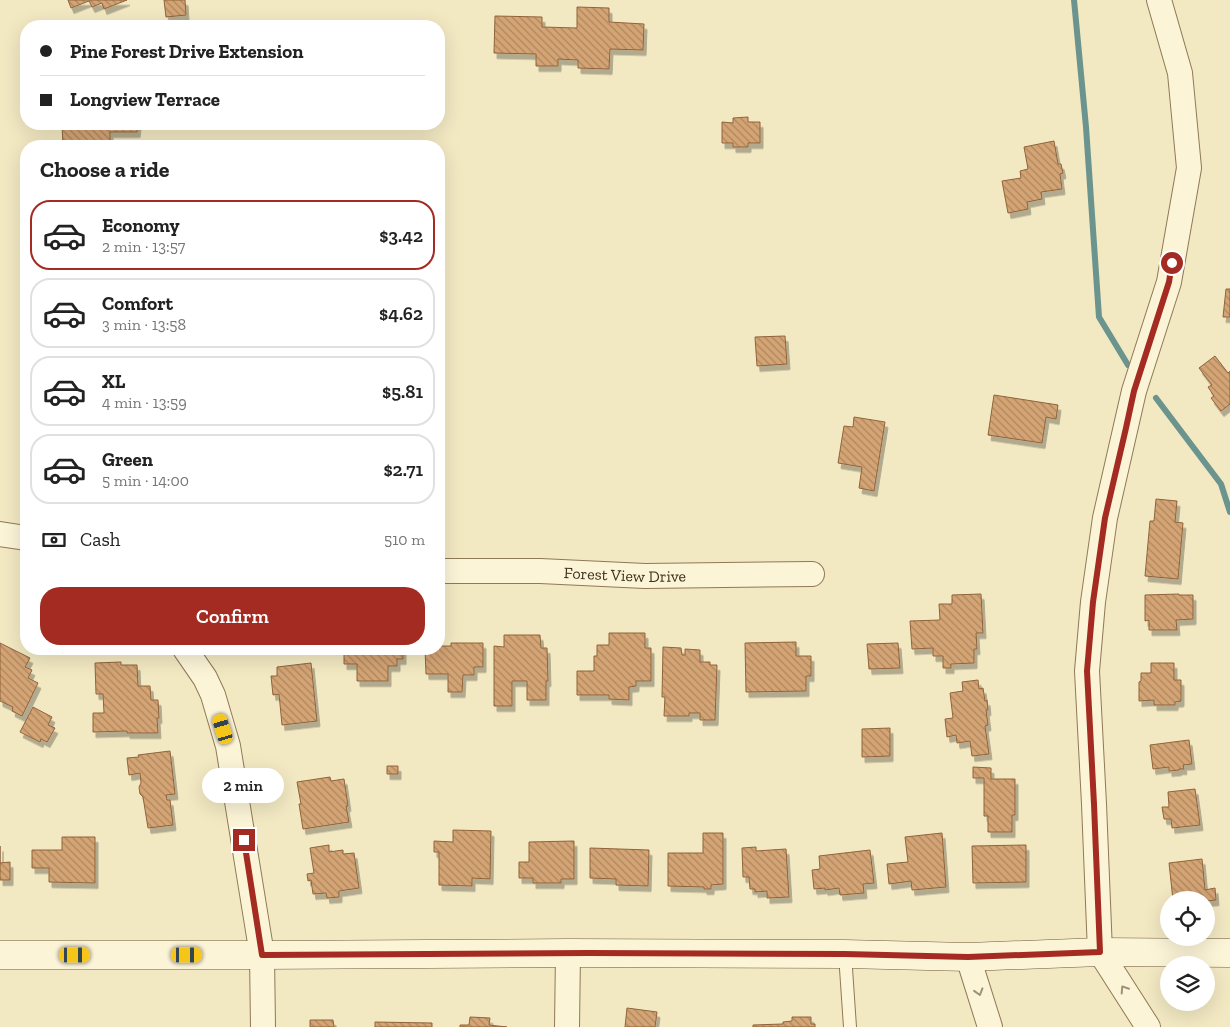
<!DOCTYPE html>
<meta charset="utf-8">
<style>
body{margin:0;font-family:"Zilla Slab",serif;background:#f6f6f6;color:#222;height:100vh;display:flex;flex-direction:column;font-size:19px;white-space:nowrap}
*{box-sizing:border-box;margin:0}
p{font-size:16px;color:#767676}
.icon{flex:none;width:28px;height:28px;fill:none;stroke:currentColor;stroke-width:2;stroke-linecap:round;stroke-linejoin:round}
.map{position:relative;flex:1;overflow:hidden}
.side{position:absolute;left:20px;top:140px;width:425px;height:515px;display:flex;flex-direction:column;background:#fff;border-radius:20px;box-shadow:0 5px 20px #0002}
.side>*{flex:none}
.banner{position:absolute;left:20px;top:20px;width:425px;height:110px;border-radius:20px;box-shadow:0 5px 20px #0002;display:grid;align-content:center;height:110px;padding:0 20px;background:#fff}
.tools{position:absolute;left:1160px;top:891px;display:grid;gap:10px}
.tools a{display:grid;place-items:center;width:55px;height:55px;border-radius:50%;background:#fff;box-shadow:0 5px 20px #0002;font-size:25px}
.end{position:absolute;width:22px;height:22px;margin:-11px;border:6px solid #a42b21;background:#fff;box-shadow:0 0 0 2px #fff}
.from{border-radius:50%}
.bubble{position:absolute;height:35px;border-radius:18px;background:#fff;box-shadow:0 5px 20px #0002;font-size:16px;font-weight:600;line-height:35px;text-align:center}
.car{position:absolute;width:15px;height:30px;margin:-15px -8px;border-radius:6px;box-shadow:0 0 4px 1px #0007;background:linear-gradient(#f5c518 24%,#345 0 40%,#f5c518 0 76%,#345 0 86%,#f5c518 0)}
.banner b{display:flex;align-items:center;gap:18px;height:48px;font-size:19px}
.banner b+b{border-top:1px solid #e0e0e0}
.banner i{width:12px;height:12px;background:#222}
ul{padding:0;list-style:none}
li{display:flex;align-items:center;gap:15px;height:70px;margin:0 10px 8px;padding:0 10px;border:2px solid #e0e0e0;border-radius:20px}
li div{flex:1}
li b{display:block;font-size:19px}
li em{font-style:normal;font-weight:600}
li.active{border-color:#a42b21}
li>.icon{width:45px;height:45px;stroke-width:1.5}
h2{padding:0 20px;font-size:22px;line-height:60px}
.pay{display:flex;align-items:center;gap:12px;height:55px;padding:0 20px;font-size:19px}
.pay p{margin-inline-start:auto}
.button{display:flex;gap:10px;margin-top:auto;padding:10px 20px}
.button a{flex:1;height:58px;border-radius:20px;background:#a42b21;color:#fff;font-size:20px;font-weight:600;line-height:58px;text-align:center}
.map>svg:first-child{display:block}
</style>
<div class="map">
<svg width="1230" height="1027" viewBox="0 0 1230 1027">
<defs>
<pattern id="building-back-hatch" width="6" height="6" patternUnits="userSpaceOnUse" patternTransform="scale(1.25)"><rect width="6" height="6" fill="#d4a474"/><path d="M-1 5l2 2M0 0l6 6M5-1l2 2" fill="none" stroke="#ad865f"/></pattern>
<filter id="shadow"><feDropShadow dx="3" dy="5.5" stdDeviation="0" flood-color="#0004"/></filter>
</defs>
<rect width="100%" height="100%" fill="#f2e8c2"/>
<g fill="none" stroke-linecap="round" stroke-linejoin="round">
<!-- stream -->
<path stroke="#6a948d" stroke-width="6" d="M 1074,0 L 1086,127 L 1099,317 L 1128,365
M 1156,398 L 1221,484 L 1230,512"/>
</g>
<!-- building -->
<path fill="url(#building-back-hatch)" stroke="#90633a" filter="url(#shadow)" d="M 68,0 L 127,0 L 104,9 L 102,3 L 92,7 L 89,1 L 71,8 Z
M 164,0 L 185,0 L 186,15 L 166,17 Z
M 577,7 L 609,8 L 609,22 L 644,24 L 643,50 L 610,49 L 609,69 L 578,68 L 578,60 L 558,59 L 558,66 L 536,66 L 536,54 L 494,53 L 495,16 L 542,17 L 542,27 L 577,28 Z
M 748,117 L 748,122 L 760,122 L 760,143 L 748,143 L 748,147 L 733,147 L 733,143 L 722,143 L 722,122 L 733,123 L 733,118 Z
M 67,124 L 138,124 L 137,132 L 110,132 L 110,146 L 63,146 L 62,125 L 67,125 Z
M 1054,141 L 1058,164 L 1061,164 L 1063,173 L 1060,174 L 1062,189 L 1041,192 L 1042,199 L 1027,202 L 1028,209 L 1008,213 L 1002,181 L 1021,178 L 1020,171 L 1028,169 L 1024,147 Z
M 1226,289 L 1230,289 L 1230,317 L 1223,317 Z
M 785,336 L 787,364 L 757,366 L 755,337 Z
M 1215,356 L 1228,373 L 1230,371 L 1230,404 L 1221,411 L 1211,398 L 1214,396 L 1208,387 L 1212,385 L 1199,368 Z
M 994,395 L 1058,405 L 1056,419 L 1046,417 L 1042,443 L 988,435 Z
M 854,417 L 885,422 L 874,491 L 859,488 L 862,467 L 838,463 L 844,426 L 853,427 Z
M 1156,499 L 1177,501 L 1175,522 L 1183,523 L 1178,579 L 1145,576 L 1150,521 L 1154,521 Z
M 981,594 L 983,633 L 976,633 L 977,649 L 974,649 L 974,663 L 951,664 L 951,668 L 943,668 L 943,656 L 933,656 L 933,648 L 912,649 L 910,621 L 940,620 L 939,604 L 952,604 L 952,595 Z
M 1179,594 L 1179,595 L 1193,595 L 1193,619 L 1176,620 L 1177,630 L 1149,630 L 1149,620 L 1145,621 L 1145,595 Z
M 609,633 L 645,633 L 645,648 L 651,648 L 651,681 L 636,681 L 636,686 L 629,687 L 629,700 L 609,699 L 609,695 L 577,695 L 577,671 L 594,671 L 594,656 L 597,656 L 597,645 L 609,645 Z
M 504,635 L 540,635 L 541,648 L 547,648 L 548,681 L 546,681 L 546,700 L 527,700 L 527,681 L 512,681 L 512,706 L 494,706 L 494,646 L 504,647 Z
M 796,642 L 796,656 L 811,656 L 811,676 L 806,676 L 806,691 L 746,692 L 745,643 Z
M 0,643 L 30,658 L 25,667 L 32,670 L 28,678 L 38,683 L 22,716 L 12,711 L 13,707 L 0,701 Z
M 451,643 L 483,643 L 483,667 L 474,667 L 474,675 L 463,675 L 462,692 L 448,692 L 448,674 L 426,674 L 425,649 L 439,649 L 439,646 L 451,646 Z
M 898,643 L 900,668 L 869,669 L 867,644 Z
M 663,647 L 681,648 L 682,655 L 685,655 L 685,649 L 700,650 L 700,662 L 710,662 L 710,665 L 717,665 L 715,720 L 700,720 L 700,713 L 689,713 L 689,716 L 664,716 L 665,697 L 662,697 Z
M 344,649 L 403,649 L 403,659 L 397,659 L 397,666 L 388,666 L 388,681 L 357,681 L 357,664 L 344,664 Z
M 121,662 L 121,665 L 137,665 L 138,686 L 150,686 L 151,700 L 158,700 L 159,718 L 157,718 L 158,733 L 127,733 L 127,731 L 93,732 L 93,713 L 104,713 L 103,694 L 96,694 L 95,663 Z
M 311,663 L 317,721 L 282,725 L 279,694 L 273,695 L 271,676 L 277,676 L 277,667 Z
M 1151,663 L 1174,663 L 1174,680 L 1181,680 L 1181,701 L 1175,702 L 1175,705 L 1154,705 L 1154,700 L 1139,701 L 1139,682 L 1141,681 L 1141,673 L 1151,673 Z
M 978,680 L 979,689 L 983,688 L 985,701 L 987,700 L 988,710 L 986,710 L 988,725 L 985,726 L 989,754 L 972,756 L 970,741 L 957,743 L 956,735 L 947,737 L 945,719 L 953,718 L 950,693 L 963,691 L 962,682 Z
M 33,707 L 52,717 L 48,725 L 55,728 L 47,742 L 41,739 L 40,742 L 20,732 Z
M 890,728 L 890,756 L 862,757 L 862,729 Z
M 1189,740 L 1192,764 L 1183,765 L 1184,769 L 1179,769 L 1179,770 L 1169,771 L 1169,767 L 1153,769 L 1150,745 Z
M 170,751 L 175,794 L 166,795 L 167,800 L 170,800 L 173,825 L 148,828 L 143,797 L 140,794 L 139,787 L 141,783 L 140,773 L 129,775 L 127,758 L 139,757 L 138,755 Z
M 387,766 L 398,766 L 398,774 L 387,774 Z
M 973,767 L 991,768 L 991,779 L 1015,779 L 1015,815 L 1012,815 L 1012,832 L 988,832 L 988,816 L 984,816 L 984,778 L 973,778 Z
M 330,777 L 331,781 L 344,779 L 348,806 L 346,806 L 349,822 L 303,829 L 299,804 L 301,804 L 297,782 Z
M 1195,789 L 1200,825 L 1172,828 L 1171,819 L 1164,819 L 1162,807 L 1169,807 L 1168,792 Z
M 453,830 L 491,831 L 490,879 L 472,878 L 472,886 L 439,885 L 439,852 L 434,852 L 434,841 L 453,842 Z
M 703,833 L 723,833 L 723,884 L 711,885 L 711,889 L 704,889 L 704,887 L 668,886 L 668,853 L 703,853 Z
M 942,833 L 946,887 L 912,890 L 911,881 L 889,884 L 887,864 L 908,862 L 905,837 Z
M 62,837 L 95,837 L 95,883 L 49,882 L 49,868 L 32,868 L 32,850 L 62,850 Z
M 574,841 L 574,879 L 561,879 L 561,883 L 533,883 L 533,878 L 519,878 L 519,862 L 529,862 L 529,842 Z
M 329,845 L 329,852 L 343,850 L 343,854 L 354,853 L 359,888 L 339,891 L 339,897 L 327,898 L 326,893 L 313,894 L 311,880 L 308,881 L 307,874 L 314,873 L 310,848 Z
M 1026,845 L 1026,882 L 973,883 L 972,846 Z
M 0,846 L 0,863 L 10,862 L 10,880 L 0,880 Z
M 756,847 L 756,851 L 786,849 L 789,897 L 767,898 L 767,891 L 755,892 L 755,889 L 750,889 L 749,877 L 743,877 L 742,848 Z
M 590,848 L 649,850 L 648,886 L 616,885 L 616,879 L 590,878 Z
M 870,850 L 874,883 L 863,884 L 864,893 L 840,895 L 839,888 L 825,890 L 825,888 L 814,889 L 812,870 L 820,869 L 819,856 Z
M 1202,859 L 1205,890 L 1215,888 L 1216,900 L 1206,901 L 1206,900 L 1173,900 L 1169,863 Z
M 627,1008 L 657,1012 L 655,1027 L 625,1027 Z
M 470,1017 L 490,1018 L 489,1025 L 507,1027 L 460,1027 L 460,1025 L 469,1025 Z
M 792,1017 L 811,1017 L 811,1024 L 815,1024 L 815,1027 L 753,1027 L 753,1025 L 783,1024 L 783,1022 L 792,1021 Z
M 310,1020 L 333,1020 L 334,1027 L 310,1027 Z
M 375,1022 L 432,1023 L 432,1027 L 375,1027 Z"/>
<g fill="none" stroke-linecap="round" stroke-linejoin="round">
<!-- service casing -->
<g stroke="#8f7957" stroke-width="14">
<path id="service" d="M 845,954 L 850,1027"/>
</g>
<!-- minor casing -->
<g stroke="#8f7957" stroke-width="26">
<g id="minor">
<path d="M 0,534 L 26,538"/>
<path id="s1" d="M 439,571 L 540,571 L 645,576 L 812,574"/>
<path d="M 185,649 L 205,678 L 213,695 L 228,746 L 262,955 L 263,1027"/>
<path d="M 968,957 L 990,1027"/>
<path d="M 567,1027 L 568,953"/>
<path d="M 1148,1027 L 1100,952 L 1094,804 L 1087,671 L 1093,602 L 1105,518 L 1134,391 L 1169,282 L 1189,168 L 1180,73 L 1159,0"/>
</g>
</g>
<!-- secondary casing -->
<g stroke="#705a3a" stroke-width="29">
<path id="secondary" d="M 0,955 L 262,955 L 568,953 L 845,954 L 968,957 L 1100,952 L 1230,953"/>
</g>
<!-- service -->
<use href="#service" stroke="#fcf4d7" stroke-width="12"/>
<!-- minor -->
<use href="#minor" stroke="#fcf4d7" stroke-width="24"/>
<!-- secondary -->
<use href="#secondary" stroke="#fcf4d7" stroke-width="28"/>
</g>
<!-- one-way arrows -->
<defs><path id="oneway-chevron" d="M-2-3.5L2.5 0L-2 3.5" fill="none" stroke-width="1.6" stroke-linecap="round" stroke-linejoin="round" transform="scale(1.25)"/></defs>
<g stroke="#9c927a">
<use href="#oneway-chevron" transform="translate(1124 989) rotate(-123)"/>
<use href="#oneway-chevron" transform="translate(979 992) rotate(73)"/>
</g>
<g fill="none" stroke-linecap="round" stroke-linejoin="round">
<!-- route -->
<path stroke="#a42b21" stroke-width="6" d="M 244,840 L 262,955 L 588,953 L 845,954 L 968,957 L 1100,952 L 1094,804 L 1087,671 L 1093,602 L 1105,518 L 1126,428 L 1134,391 L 1169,282 L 1172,263"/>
</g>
<g text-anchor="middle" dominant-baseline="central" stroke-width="5" stroke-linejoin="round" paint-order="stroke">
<!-- street labels -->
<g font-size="16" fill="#3d2f1d" stroke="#f9f1d3">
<text stroke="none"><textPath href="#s1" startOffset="186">Forest View Drive</textPath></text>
</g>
</g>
</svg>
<div class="tools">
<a><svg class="icon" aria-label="locate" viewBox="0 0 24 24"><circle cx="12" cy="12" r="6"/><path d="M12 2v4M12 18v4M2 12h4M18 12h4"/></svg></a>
<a><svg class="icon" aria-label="layers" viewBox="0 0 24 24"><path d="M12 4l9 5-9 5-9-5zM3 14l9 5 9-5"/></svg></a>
</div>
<i class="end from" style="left:1172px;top:263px"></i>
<i class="end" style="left:244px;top:840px"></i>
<div class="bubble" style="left:202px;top:768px;width:82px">2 min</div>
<i class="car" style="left:223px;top:729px;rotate:343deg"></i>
<i class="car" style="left:75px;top:955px;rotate:90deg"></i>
<i class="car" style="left:187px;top:955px;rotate:90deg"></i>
<div class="banner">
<b><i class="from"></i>Pine Forest Drive Extension</b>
<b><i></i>Longview Terrace</b>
</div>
<section class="side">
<h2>Choose a ride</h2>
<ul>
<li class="active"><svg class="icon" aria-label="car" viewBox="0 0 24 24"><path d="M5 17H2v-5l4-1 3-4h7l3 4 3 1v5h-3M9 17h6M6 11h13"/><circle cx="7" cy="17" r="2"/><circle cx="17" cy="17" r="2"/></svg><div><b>Economy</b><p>2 min · 13:57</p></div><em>$3.42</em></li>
<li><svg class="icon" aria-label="car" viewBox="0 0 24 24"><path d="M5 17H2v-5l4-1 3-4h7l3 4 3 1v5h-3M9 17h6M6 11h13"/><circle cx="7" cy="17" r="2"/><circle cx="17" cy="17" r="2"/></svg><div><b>Comfort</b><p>3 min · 13:58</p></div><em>$4.62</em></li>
<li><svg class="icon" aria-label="car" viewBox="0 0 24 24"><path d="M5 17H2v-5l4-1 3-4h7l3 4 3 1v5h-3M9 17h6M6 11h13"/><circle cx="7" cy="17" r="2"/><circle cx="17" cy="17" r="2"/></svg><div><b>XL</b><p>4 min · 13:59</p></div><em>$5.81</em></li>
<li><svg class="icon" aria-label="car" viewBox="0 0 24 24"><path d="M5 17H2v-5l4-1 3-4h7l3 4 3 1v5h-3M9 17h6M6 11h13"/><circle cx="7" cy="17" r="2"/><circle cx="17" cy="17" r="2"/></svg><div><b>Green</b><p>5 min · 14:00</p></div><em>$2.71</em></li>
</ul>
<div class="pay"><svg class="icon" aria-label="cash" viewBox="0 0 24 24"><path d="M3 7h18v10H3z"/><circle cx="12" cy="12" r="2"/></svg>Cash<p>510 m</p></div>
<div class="button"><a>Confirm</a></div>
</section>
</div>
